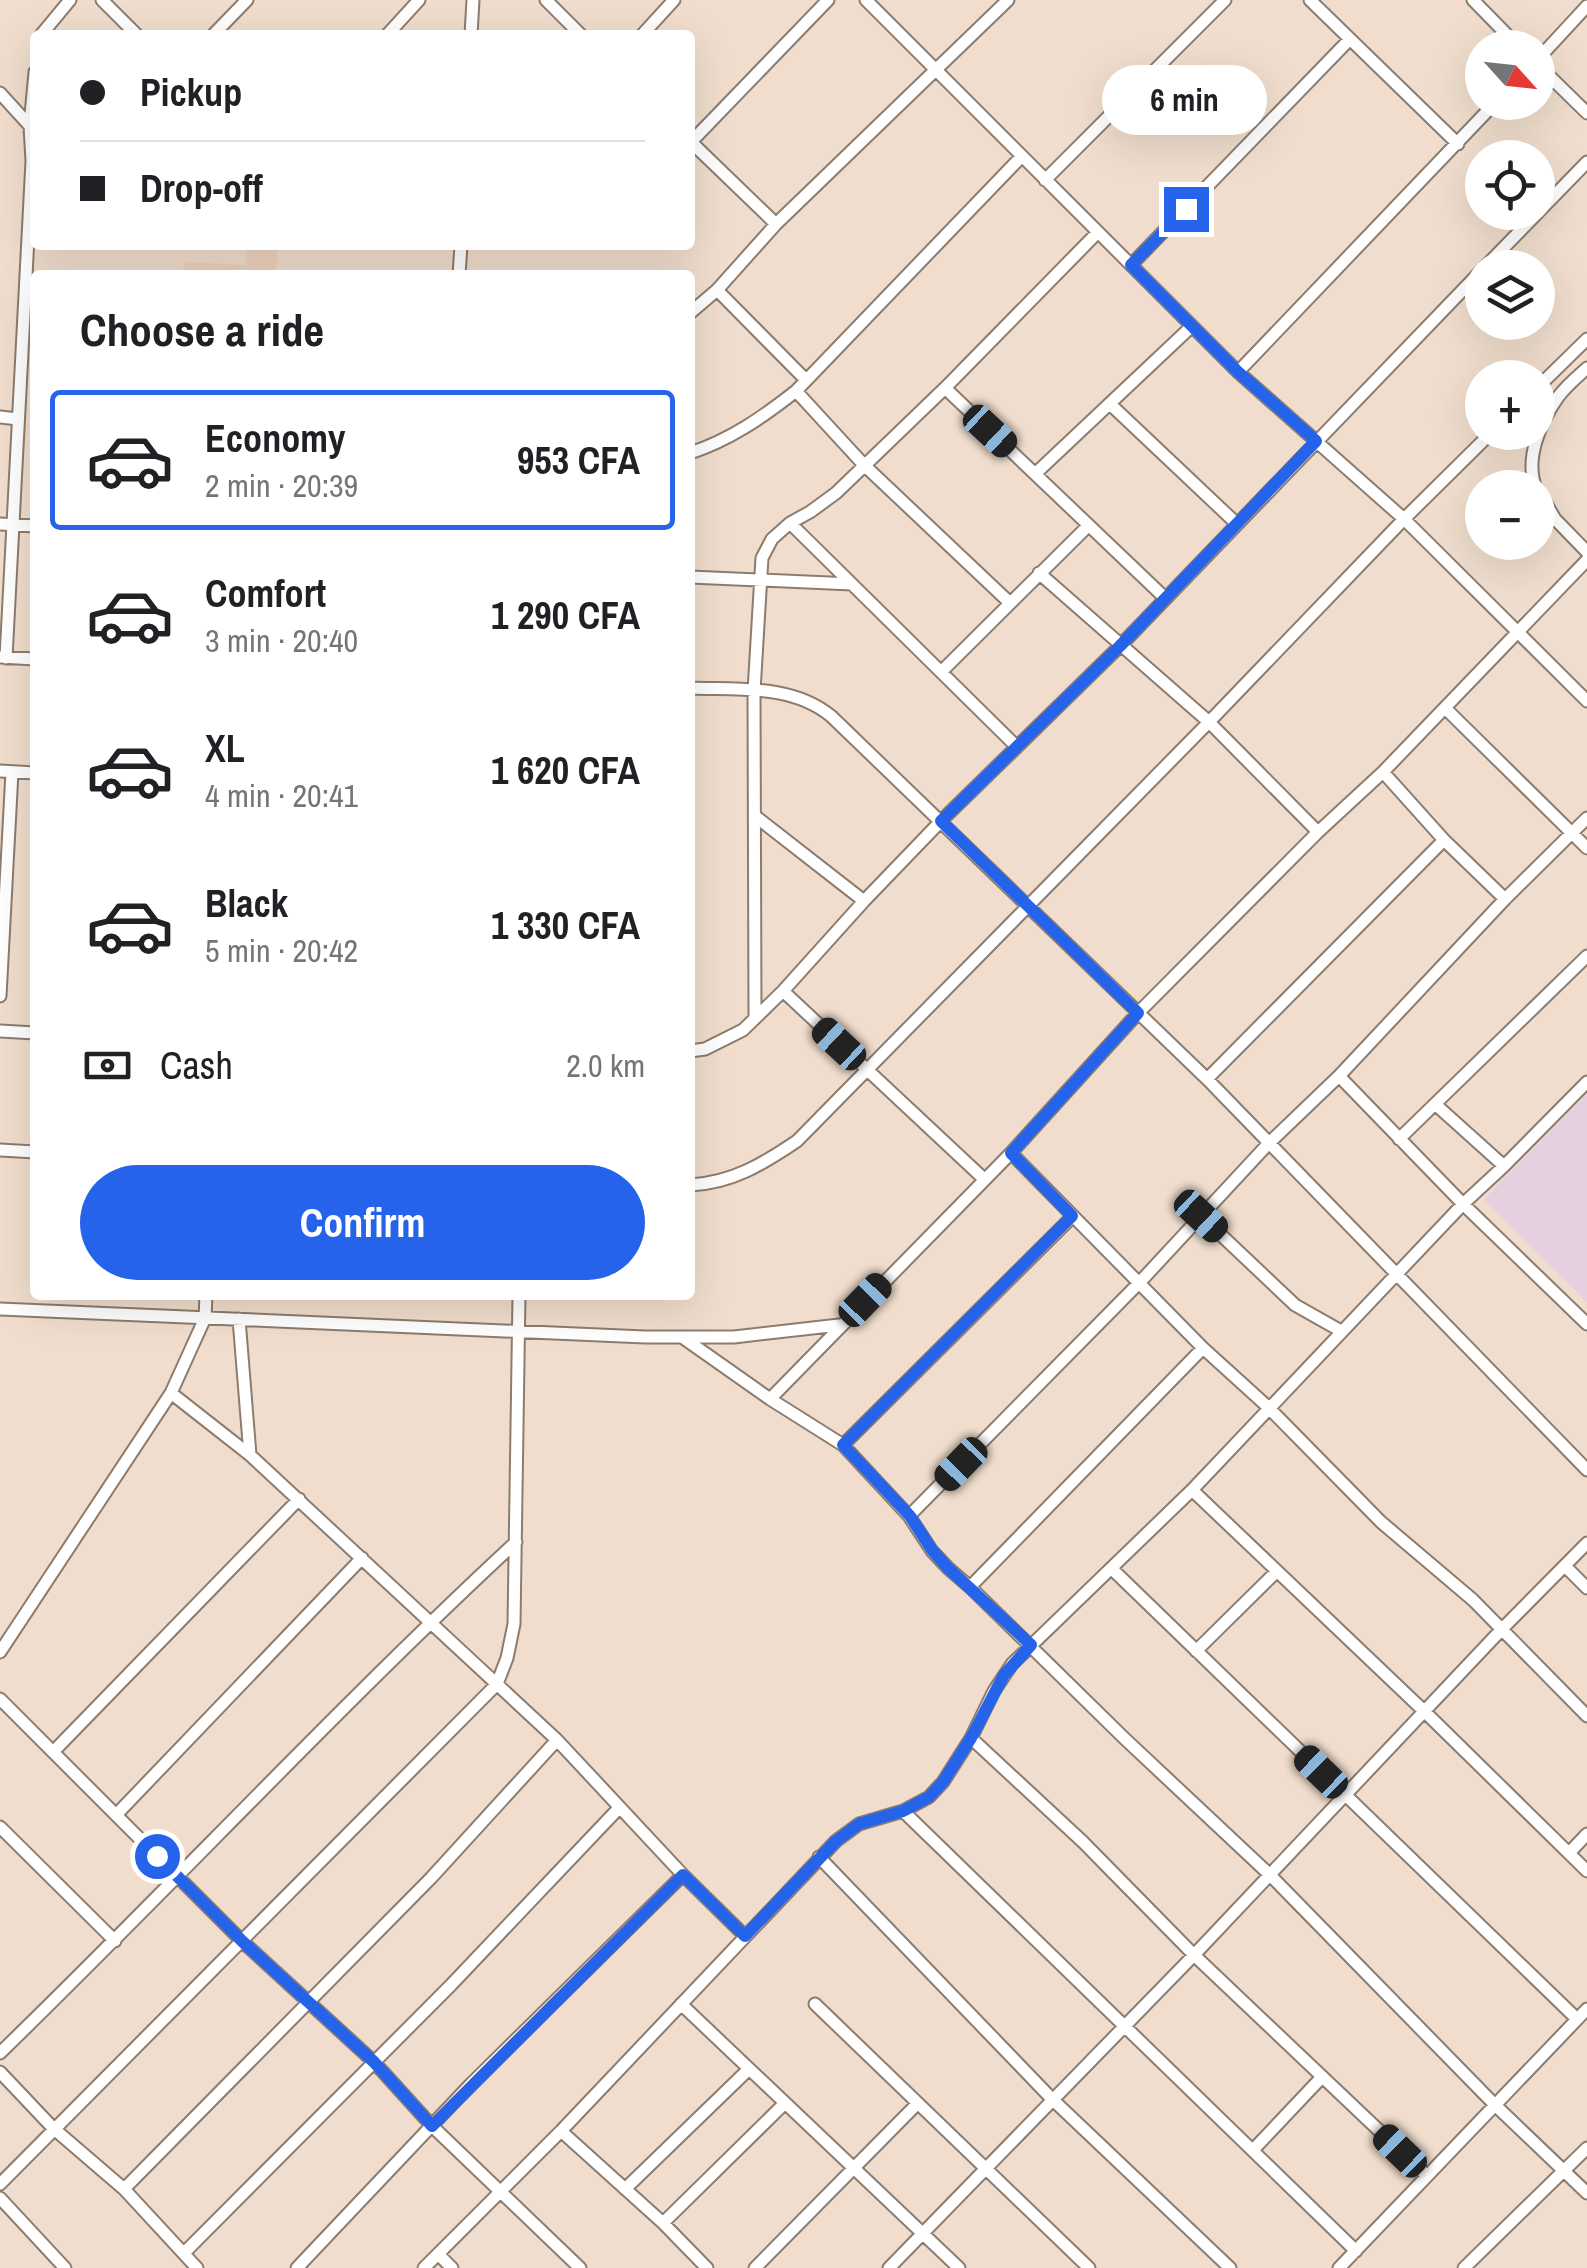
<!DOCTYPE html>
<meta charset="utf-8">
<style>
body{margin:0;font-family:"Archivo Narrow",sans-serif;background:#f2f2f2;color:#202124;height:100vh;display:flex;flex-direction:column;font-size:38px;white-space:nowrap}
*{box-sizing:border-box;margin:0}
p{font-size:32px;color:#757577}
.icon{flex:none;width:55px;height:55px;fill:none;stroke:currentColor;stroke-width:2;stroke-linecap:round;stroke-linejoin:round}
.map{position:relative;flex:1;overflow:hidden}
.side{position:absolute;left:30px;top:270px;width:665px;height:1030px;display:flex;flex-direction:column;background:#fff;border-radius:10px;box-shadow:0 10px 40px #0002}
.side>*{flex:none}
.top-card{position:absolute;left:30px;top:30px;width:665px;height:220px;border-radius:10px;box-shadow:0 10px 40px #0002;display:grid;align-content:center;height:220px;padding:0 50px;background:#fff}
.needle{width:65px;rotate:117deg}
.controls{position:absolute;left:1465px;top:30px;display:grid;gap:20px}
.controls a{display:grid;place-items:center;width:90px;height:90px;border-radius:50%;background:#fff;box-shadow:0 10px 40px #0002;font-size:50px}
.end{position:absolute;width:45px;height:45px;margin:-22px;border:12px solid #2563eb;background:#fff;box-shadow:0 0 0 5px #fff}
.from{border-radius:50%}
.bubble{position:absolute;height:70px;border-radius:35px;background:#fff;box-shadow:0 10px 40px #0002;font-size:32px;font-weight:700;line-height:70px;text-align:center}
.car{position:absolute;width:30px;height:60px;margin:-30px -15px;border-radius:12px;box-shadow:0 0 8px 2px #0007;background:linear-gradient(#222 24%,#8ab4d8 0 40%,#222 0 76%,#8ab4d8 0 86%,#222 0)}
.top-card b{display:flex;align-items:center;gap:35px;height:95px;font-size:38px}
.top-card b+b{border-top:2px solid #e0e0e0}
.top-card i{width:25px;height:25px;background:#202124}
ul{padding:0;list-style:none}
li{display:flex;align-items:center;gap:30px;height:140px;margin:0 20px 15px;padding:0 30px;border:5px solid transparent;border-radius:10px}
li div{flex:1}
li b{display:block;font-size:38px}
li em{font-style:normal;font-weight:700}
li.current{border-color:#2563eb}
li>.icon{width:90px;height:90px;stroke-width:1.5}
h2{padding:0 50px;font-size:45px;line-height:120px}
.pay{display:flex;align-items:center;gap:25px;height:110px;padding:0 50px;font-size:38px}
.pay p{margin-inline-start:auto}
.primary-button{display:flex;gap:20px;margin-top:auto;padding:20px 50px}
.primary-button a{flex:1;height:115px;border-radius:60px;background:#2563eb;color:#fff;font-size:40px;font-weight:700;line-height:115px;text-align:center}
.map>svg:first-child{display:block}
</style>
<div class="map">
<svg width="1587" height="2268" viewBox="0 0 1587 2268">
<rect width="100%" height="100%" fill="#f0ddcd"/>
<!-- built -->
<path fill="#edd3be" d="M 247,245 L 277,245 L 276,275 L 183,275 L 184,262 L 246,265 Z"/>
<!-- education -->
<path fill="#e4d0df" d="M 1587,1094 L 1587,1302 L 1484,1199 Z"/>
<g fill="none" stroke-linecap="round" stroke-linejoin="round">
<!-- minor casing -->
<g stroke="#8d7c6d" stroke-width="15">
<path id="minor" d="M 102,0 L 137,35
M 546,0 L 581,35
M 866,0 L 1238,372 L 1404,519 L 1587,701
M 1310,0 L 1458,144
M 1473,0 L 1520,48
M 41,35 L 70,0
M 213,35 L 247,0
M 387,35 L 419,0
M 471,35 L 473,0
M 642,35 L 674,0
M 1538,59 L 1587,6
M 1538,65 L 1587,113
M 0,93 L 30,126
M 690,141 L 776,224
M 690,143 L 828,0
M 1045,180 L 1225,0
M 1131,265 L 1349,40
M 1484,268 L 1587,162
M 459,275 L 461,245
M 717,290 L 805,379
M 690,313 L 717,290 L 776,224 L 1008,0
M 1238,372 L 1496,102
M 1538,387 L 1587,339
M 945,388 L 1165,598
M 796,391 L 864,465 L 1010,603
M 1110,404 L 1237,524
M 0,417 L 18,419
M 690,453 C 730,440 763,417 796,391 L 1022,156
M 1036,473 L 1192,326
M 1536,488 C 1524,459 1541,421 1558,397 C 1566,386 1577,377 1587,368
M 1538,490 L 1555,519 L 1587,552
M 790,523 L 1016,746
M 0,524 L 35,526
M 1039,573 L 1209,722 L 1318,832
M 690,577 L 852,584
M 0,657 L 35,659
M 6,658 L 32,161 L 30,126 L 35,72
M 941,672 L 1088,526
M 690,688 C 739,690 792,684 831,716 L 1207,1079 L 1587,1470
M 1445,708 L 1587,848
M 0,771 L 35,773
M 1383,772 L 1444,840 L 1505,899
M 755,816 L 864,901
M 783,991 L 984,1179
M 0,996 L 12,772
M 755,1018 L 754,691 L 762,558 L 772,539 L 790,523 L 810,512 L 836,493 L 945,388 L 1098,232
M 0,1031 L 35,1033
M 690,1051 L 705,1049 L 743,1030 L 783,991 L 864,901 L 941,821 L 1120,646 L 1482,270
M 1339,1076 L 1463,1204 L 1587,1324
M 1207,1079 L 1444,840
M 1435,1104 L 1504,1166
M 1399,1139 L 1587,956
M 0,1150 L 35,1152
M 1011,1153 L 1203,1348 L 1268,1407 L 1381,1522 L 1473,1600 L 1587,1716
M 690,1185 C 732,1183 763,1164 797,1141 L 1209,722 L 1404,519 L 1492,432
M 1201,1216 L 1295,1305 L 1341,1331
M 0,1309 L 645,1337 L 734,1337 L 839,1325
M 239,1319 L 250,1455
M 682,1337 L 770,1399 L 843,1445 L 909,1516 L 932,1551 L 948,1568 L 970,1587 L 1124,1738 L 1270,1875 L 1495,2105 L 1587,2193
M 171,1393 L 250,1455 L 557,1740 L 683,1875 L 745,1936
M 770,1399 L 1011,1153 L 1138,1013 L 1318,832 L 1383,772 L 1587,560
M 843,1445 L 1073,1216
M 1192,1490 L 1425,1712 L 1587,1871
M 909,1516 L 1140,1282 L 1269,1143 L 1339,1076 L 1505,899 L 1587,818
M 1565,1566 L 1587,1588
M 1111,1568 L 1577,2019
M 970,1587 L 1203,1348
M 1196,1651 L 1277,1571
M 0,1652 L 171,1393 L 205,1318 L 206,1295
M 0,1699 L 243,1942 L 374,2062 L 432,2126 L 580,2268
M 971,1738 L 1083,1842 L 1194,1955 L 1427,2176
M 53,1752 L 299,1499
M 903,1811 L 1356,2251
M 116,1815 L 362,1558
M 0,1827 L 115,1941
M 1569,1853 L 1587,1834
M 819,1857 L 1052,2099 L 1230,2268
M 681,2004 L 959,2268
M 815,2004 L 1089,2268
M 0,2053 C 174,1884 339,1706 516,1542
M 0,2072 L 53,2128 L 124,2189 L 197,2268
M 561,2131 L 663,2223 L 707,2268
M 1253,2150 L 1322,2077
M 0,2184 L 497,1684 L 507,1658 L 514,1624 L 519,1295
M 124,2189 L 431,1878 L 557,1740
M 625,2189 L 749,2069
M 0,2198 L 65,2268
M 663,2223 L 785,2103
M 184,2253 L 451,1985 L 619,1808
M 438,2254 L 452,2268
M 297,2268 L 471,2084 L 683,1875
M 424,2268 L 561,2131 L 836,1841 L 859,1824 L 903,1811 L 929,1797 L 943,1782 L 971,1738 L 994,1691 L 1012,1664 L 1192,1490 L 1463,1204 L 1504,1166 L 1587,1082
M 755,2268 L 918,2103
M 889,2268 L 1194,1955 L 1502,1629 L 1587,1543
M 1339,2268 L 1587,2009
M 1464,2268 L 1587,2148"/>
</g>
<!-- minor -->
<use href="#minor" stroke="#fff" stroke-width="11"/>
</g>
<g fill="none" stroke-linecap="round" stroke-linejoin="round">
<!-- route -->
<path stroke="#2563eb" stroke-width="12" d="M 157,1856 L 243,1942 L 374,2062 L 432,2126 L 683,1875 L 745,1936 L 836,1841 L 859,1824 L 903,1811 L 929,1797 L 943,1782 L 971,1738 L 1004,1675 L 1031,1645 L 948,1568 L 932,1550 L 910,1516 L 843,1445 L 1072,1216 L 1011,1153 L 1138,1013 L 941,821 L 1120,646 L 1316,441 L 1238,372 L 1131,265 L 1186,209"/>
</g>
</svg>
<div class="controls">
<a><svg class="needle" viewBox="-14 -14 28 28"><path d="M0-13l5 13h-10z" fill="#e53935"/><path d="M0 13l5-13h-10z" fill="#757577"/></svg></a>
<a><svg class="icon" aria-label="locate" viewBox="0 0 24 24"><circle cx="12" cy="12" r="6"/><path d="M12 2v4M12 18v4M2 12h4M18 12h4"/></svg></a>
<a><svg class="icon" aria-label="layers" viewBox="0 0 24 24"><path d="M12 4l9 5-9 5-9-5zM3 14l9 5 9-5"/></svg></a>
<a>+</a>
<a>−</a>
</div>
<i class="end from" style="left:157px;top:1856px"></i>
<i class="end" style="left:1186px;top:209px"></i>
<div class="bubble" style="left:1102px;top:65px;width:165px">6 min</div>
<i class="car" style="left:990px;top:431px;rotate:133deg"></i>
<i class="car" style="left:839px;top:1044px;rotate:313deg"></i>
<i class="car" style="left:1201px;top:1216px;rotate:133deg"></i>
<i class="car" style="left:865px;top:1300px;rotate:44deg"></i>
<i class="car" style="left:961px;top:1464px;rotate:224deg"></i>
<i class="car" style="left:1321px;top:1772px;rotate:314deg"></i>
<i class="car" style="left:1400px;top:2151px;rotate:314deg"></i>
<div class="top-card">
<b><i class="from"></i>Pickup</b>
<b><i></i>Drop-off</b>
</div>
<section class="side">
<h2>Choose a ride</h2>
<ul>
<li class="current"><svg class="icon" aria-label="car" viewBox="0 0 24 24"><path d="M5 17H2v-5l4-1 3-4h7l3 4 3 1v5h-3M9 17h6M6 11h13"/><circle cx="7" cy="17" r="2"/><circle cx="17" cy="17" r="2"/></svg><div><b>Economy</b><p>2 min · 20:39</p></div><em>953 CFA</em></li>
<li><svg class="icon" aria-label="car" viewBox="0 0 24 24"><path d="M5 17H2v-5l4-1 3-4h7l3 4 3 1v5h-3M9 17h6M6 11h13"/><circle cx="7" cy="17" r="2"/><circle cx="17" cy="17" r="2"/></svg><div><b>Comfort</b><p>3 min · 20:40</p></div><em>1 290 CFA</em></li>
<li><svg class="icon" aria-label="car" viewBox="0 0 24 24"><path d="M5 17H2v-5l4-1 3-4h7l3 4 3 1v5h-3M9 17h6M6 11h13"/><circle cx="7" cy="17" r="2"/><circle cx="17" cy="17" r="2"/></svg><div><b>XL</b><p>4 min · 20:41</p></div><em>1 620 CFA</em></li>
<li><svg class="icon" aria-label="car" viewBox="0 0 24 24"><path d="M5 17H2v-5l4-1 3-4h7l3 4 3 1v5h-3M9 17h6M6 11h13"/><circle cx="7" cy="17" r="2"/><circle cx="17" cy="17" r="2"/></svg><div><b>Black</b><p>5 min · 20:42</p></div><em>1 330 CFA</em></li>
</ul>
<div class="pay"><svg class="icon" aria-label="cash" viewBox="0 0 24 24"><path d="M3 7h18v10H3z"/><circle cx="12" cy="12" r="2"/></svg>Cash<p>2.0 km</p></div>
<div class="primary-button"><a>Confirm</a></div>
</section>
</div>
